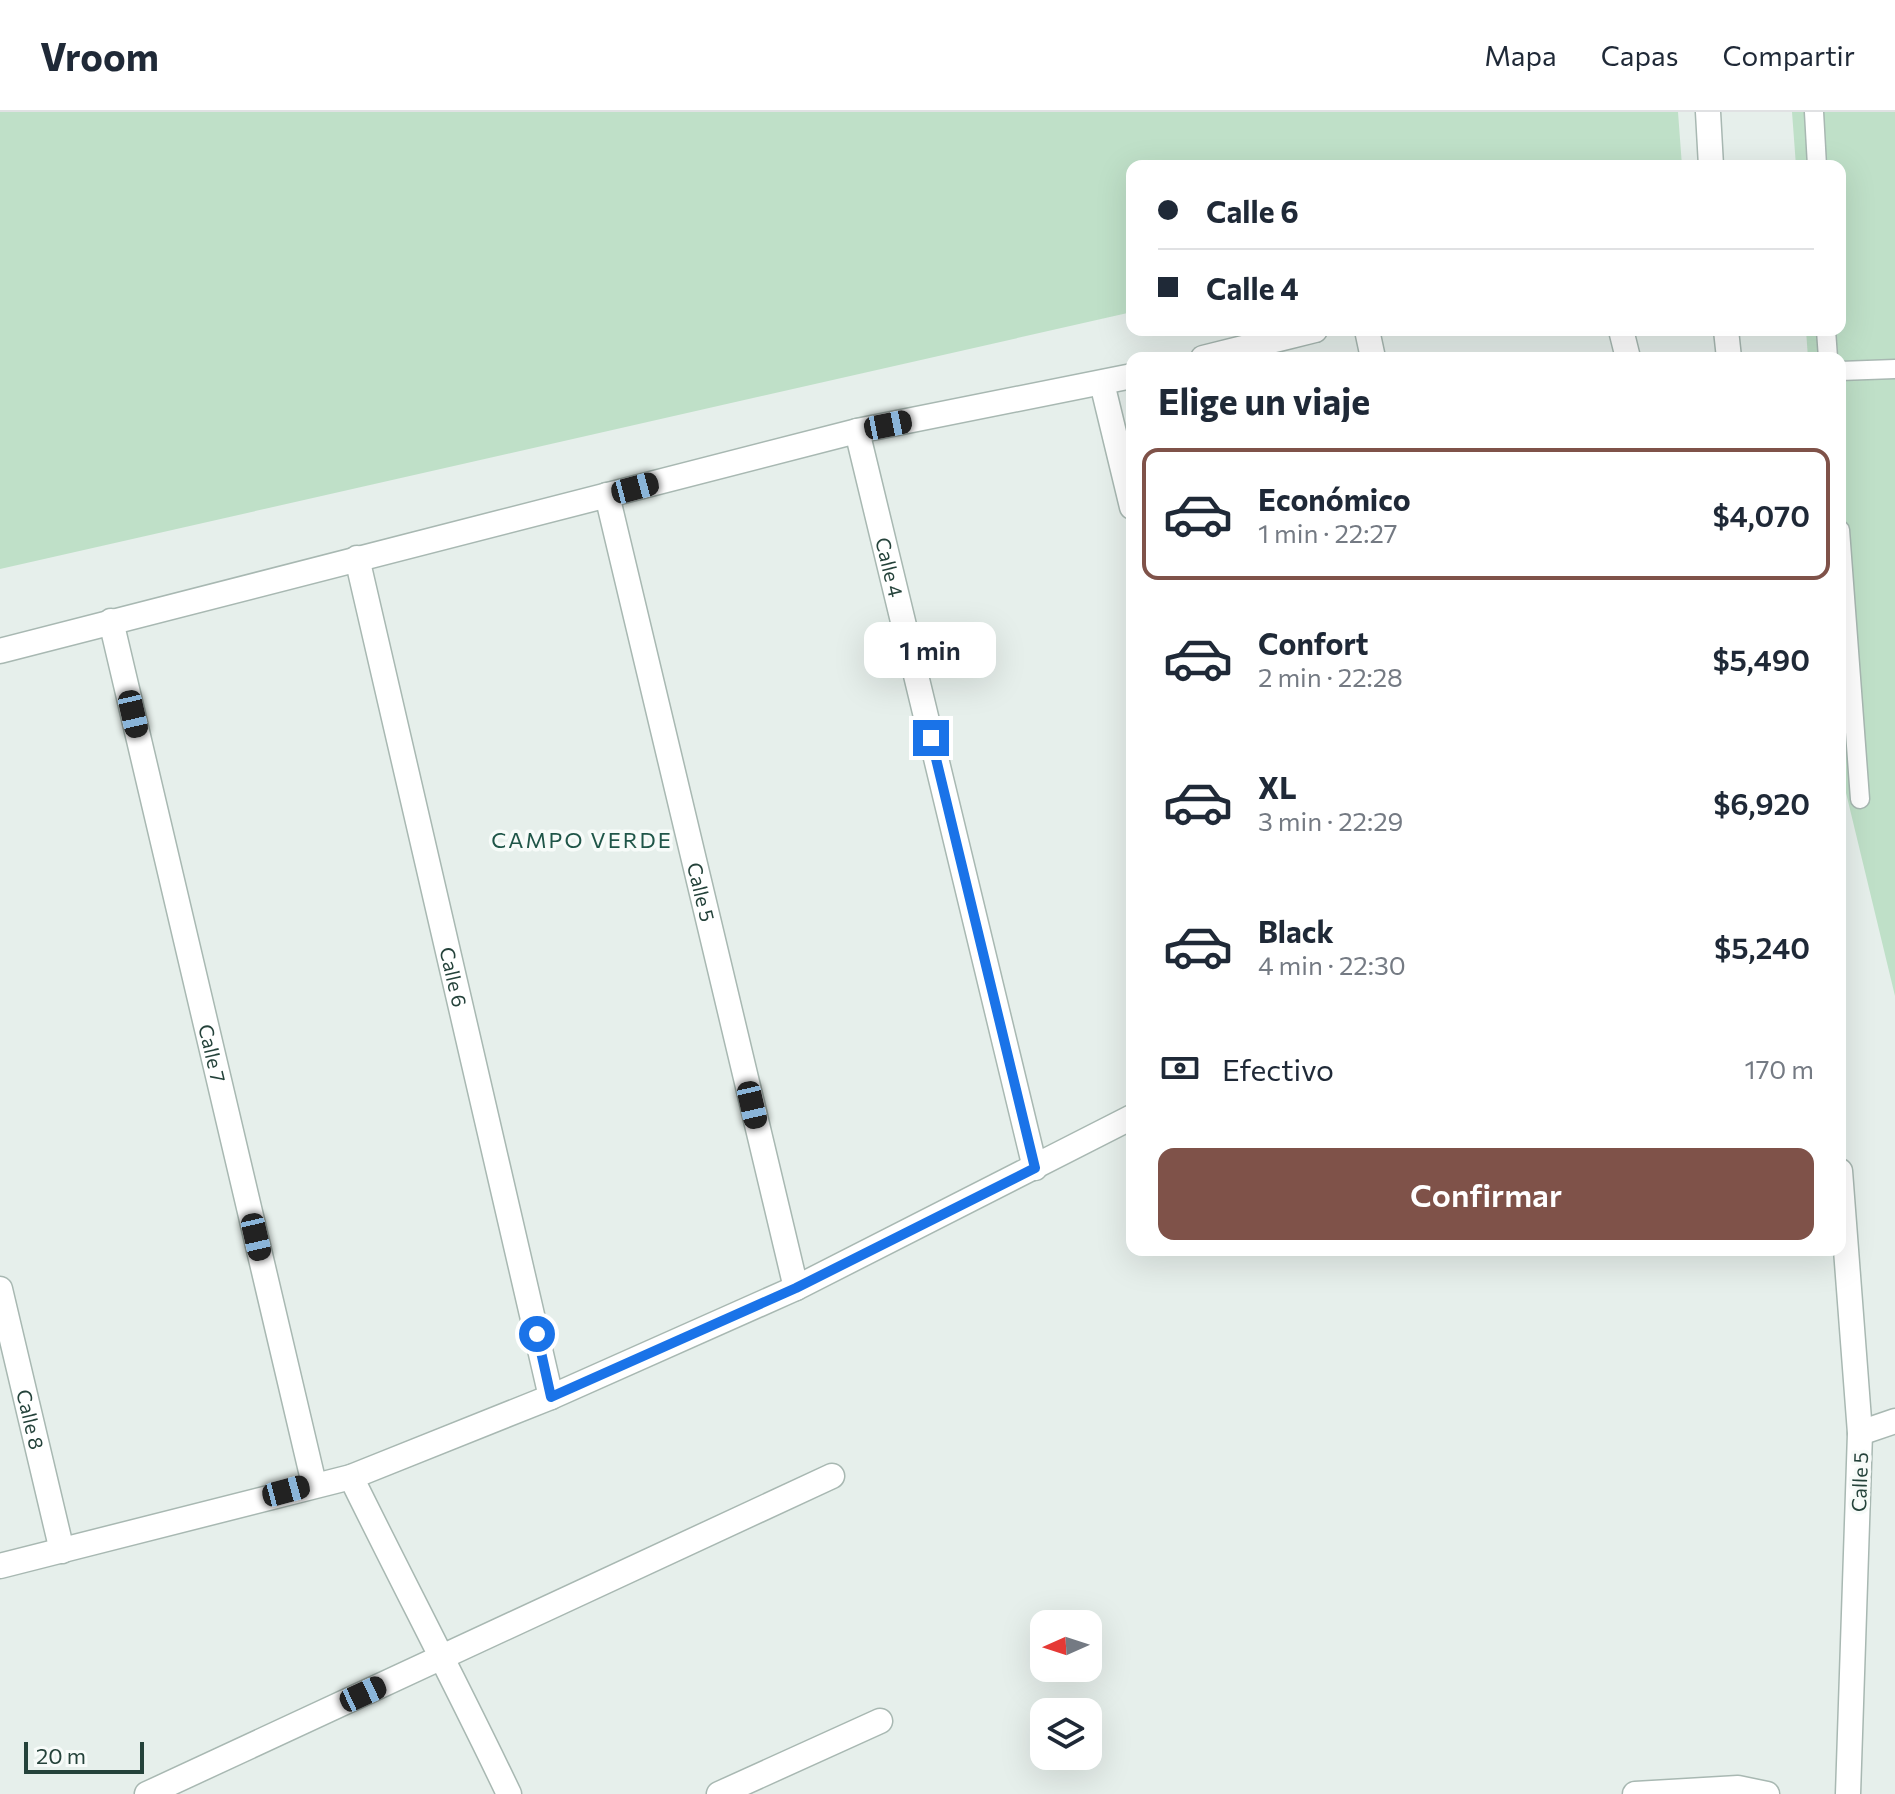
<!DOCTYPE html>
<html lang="es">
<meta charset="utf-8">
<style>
body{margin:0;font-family:Commissioner,sans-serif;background:#f2f2f3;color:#1f2937;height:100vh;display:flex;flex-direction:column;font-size:30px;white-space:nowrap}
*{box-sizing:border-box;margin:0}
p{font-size:26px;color:#747a83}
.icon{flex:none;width:44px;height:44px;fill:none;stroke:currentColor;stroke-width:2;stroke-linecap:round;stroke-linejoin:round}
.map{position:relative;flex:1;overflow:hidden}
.sheet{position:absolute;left:1126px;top:240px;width:720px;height:904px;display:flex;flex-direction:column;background:#fff;border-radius:16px;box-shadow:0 8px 32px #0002}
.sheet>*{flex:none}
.hud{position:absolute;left:1126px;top:48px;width:720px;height:176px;border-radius:16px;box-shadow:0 8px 32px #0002;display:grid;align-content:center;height:176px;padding:0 32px;background:#fff}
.needle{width:52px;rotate:267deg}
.fabs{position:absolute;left:1030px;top:1498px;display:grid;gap:16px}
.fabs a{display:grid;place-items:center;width:72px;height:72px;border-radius:16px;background:#fff;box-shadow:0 8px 32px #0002;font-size:40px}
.scale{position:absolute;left:24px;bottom:20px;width:120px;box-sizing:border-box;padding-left:8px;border:4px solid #24423a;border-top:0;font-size:22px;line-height:28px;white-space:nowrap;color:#24423a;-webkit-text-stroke:6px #f7fbf9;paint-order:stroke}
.end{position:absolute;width:36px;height:36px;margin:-18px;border:10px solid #1a73e8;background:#fff;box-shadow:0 0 0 4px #fff}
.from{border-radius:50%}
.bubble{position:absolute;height:56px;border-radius:16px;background:#fff;box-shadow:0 8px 32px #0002;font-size:26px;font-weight:600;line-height:56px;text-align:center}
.car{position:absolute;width:24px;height:48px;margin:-24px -12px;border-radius:10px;box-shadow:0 0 6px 2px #0007;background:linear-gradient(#222 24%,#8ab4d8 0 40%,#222 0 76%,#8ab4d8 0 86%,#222 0)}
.hud b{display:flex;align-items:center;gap:28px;height:76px;font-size:30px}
.hud b+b{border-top:2px solid #e0e1e3}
.hud i{width:20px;height:20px;background:#1f2937}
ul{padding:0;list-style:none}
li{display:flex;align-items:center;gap:24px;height:132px;margin:0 16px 12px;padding:0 16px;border:4px solid transparent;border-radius:16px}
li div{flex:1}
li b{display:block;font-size:30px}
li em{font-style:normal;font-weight:600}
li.selected{border-color:#7f5249}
li>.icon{width:72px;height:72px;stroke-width:1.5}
h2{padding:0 32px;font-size:36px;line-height:96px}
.pay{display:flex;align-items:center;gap:20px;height:88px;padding:0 32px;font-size:30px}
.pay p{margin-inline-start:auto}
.button{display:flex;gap:16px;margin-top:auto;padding:16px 32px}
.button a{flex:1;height:92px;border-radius:16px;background:#7f5249;color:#fff;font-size:32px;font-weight:600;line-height:92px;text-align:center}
header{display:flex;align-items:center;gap:48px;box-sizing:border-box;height:112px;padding:0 40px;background:#fff;border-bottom:2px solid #e0e1e3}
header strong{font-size:38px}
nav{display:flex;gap:44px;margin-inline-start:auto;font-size:28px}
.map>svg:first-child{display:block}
</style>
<header>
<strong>Vroom</strong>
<nav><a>Mapa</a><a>Capas</a><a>Compartir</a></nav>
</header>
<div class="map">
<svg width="1895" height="1682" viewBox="0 0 1895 1682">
<rect width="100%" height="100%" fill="#e6efeb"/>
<!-- green -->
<path fill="#bfe0c8" d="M 0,0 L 1678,0 L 1682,54 L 1132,54 L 1132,200 L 0,457 Z
M 1792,0 L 1895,0 L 1895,884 L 1840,656 L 1840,246 L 1808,246 L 1806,218 L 1840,218 L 1840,54 L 1796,54 Z"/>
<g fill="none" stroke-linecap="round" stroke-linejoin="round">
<!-- service casing -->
<g stroke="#a8b8b2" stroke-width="21">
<path id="service" d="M 1814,0 L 1817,54
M 1826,218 L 1828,246
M 1840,259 L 1895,257
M 1840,418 L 1860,687"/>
</g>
<!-- minor casing -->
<g stroke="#a8b8b2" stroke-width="27">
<g id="minor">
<path d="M 1708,0 L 1711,54"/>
<path d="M 1367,218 L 1373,246"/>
<path d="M 1621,218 L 1628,246"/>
<path d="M 1726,218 L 1729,246"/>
<path d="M 1203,246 L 1315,218"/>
<path d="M 1102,271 L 1132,395"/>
<path id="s1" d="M 857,319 L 1035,1056"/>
<path id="s2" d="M 607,383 L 796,1176"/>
<path id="s3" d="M 357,446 L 551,1285"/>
<path id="s4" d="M 111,509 L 314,1372"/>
<path d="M 0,539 L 857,319 L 1132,264"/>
<path d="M 1840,1059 L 1860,1321 L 1848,1682"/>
<path id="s5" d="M 0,1177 L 62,1439"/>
<path d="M 1860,1321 L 1895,1309"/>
<path d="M 351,1365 C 403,1471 458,1575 509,1682"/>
<path d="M 0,1454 L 351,1365 L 551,1285 L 796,1176 L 1132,1005"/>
<path d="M 147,1682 L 832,1364"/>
<path d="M 719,1682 L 880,1609"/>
<path d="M 1635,1682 L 1738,1676 L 1767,1682"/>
</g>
</g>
<!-- service -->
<use href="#service" stroke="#fff" stroke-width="18"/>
<!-- minor -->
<use href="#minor" stroke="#fff" stroke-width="24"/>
</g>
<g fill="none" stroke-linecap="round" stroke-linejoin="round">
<!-- route -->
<path stroke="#1a73e8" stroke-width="10" d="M 537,1222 L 551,1285 L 796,1176 L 1035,1056 L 931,626"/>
</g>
<g text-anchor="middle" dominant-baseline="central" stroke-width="7" stroke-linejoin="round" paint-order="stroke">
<!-- street labels -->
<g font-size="20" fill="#24423a" stroke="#f7fbf9">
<text stroke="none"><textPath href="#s1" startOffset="140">Calle 4</textPath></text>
<text stroke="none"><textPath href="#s2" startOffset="408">Calle 5</textPath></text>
<text stroke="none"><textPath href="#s3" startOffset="430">Calle 6</textPath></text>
<text stroke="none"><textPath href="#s4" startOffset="444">Calle 7</textPath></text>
<text stroke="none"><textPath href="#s5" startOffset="134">Calle 8</textPath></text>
<text transform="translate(1859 1370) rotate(-88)">Calle 5</text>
</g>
<!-- neighbourhood labels -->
<g font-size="22" letter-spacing="2" fill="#1f5548" stroke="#f7fbf9">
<text x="582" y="727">CAMPO VERDE</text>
</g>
</g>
</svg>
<div class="fabs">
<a><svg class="needle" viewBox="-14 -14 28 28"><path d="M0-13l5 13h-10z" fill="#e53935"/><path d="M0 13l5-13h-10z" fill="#747a83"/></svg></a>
<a><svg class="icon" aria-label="layers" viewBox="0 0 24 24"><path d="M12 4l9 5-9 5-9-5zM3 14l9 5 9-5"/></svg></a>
</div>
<div class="scale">20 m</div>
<i class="end from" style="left:537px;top:1222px"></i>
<i class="end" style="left:931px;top:626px"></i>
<div class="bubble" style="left:864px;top:510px;width:132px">1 min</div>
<i class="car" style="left:888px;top:313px;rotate:79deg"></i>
<i class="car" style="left:635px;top:376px;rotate:75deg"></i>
<i class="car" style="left:133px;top:602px;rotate:167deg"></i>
<i class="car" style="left:752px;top:993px;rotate:167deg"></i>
<i class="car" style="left:256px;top:1125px;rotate:167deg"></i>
<i class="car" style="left:286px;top:1379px;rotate:75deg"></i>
<i class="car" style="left:363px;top:1582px;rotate:65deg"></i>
<div class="hud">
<b><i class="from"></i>Calle 6</b>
<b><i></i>Calle 4</b>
</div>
<section class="sheet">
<h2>Elige un viaje</h2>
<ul>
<li class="selected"><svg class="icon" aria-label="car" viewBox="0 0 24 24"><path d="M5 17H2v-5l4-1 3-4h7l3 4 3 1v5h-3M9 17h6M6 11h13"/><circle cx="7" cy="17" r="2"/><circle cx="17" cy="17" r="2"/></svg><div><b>Económico</b><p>1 min · 22:27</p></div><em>$4,070</em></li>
<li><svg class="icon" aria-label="car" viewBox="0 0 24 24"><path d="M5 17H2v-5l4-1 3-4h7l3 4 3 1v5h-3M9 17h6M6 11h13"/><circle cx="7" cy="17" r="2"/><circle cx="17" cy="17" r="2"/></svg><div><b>Confort</b><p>2 min · 22:28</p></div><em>$5,490</em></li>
<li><svg class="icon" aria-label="car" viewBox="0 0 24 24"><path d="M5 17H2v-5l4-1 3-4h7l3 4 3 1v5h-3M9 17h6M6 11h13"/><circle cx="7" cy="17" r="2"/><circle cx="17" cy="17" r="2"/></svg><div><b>XL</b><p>3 min · 22:29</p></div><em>$6,920</em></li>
<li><svg class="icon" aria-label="car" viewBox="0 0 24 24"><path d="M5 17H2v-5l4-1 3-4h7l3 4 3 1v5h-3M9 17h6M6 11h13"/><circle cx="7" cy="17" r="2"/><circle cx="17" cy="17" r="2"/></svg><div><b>Black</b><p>4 min · 22:30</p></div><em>$5,240</em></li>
</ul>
<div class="pay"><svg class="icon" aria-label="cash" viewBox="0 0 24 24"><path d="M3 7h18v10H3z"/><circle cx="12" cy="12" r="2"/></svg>Efectivo<p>170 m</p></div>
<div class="button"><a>Confirmar</a></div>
</section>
</div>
